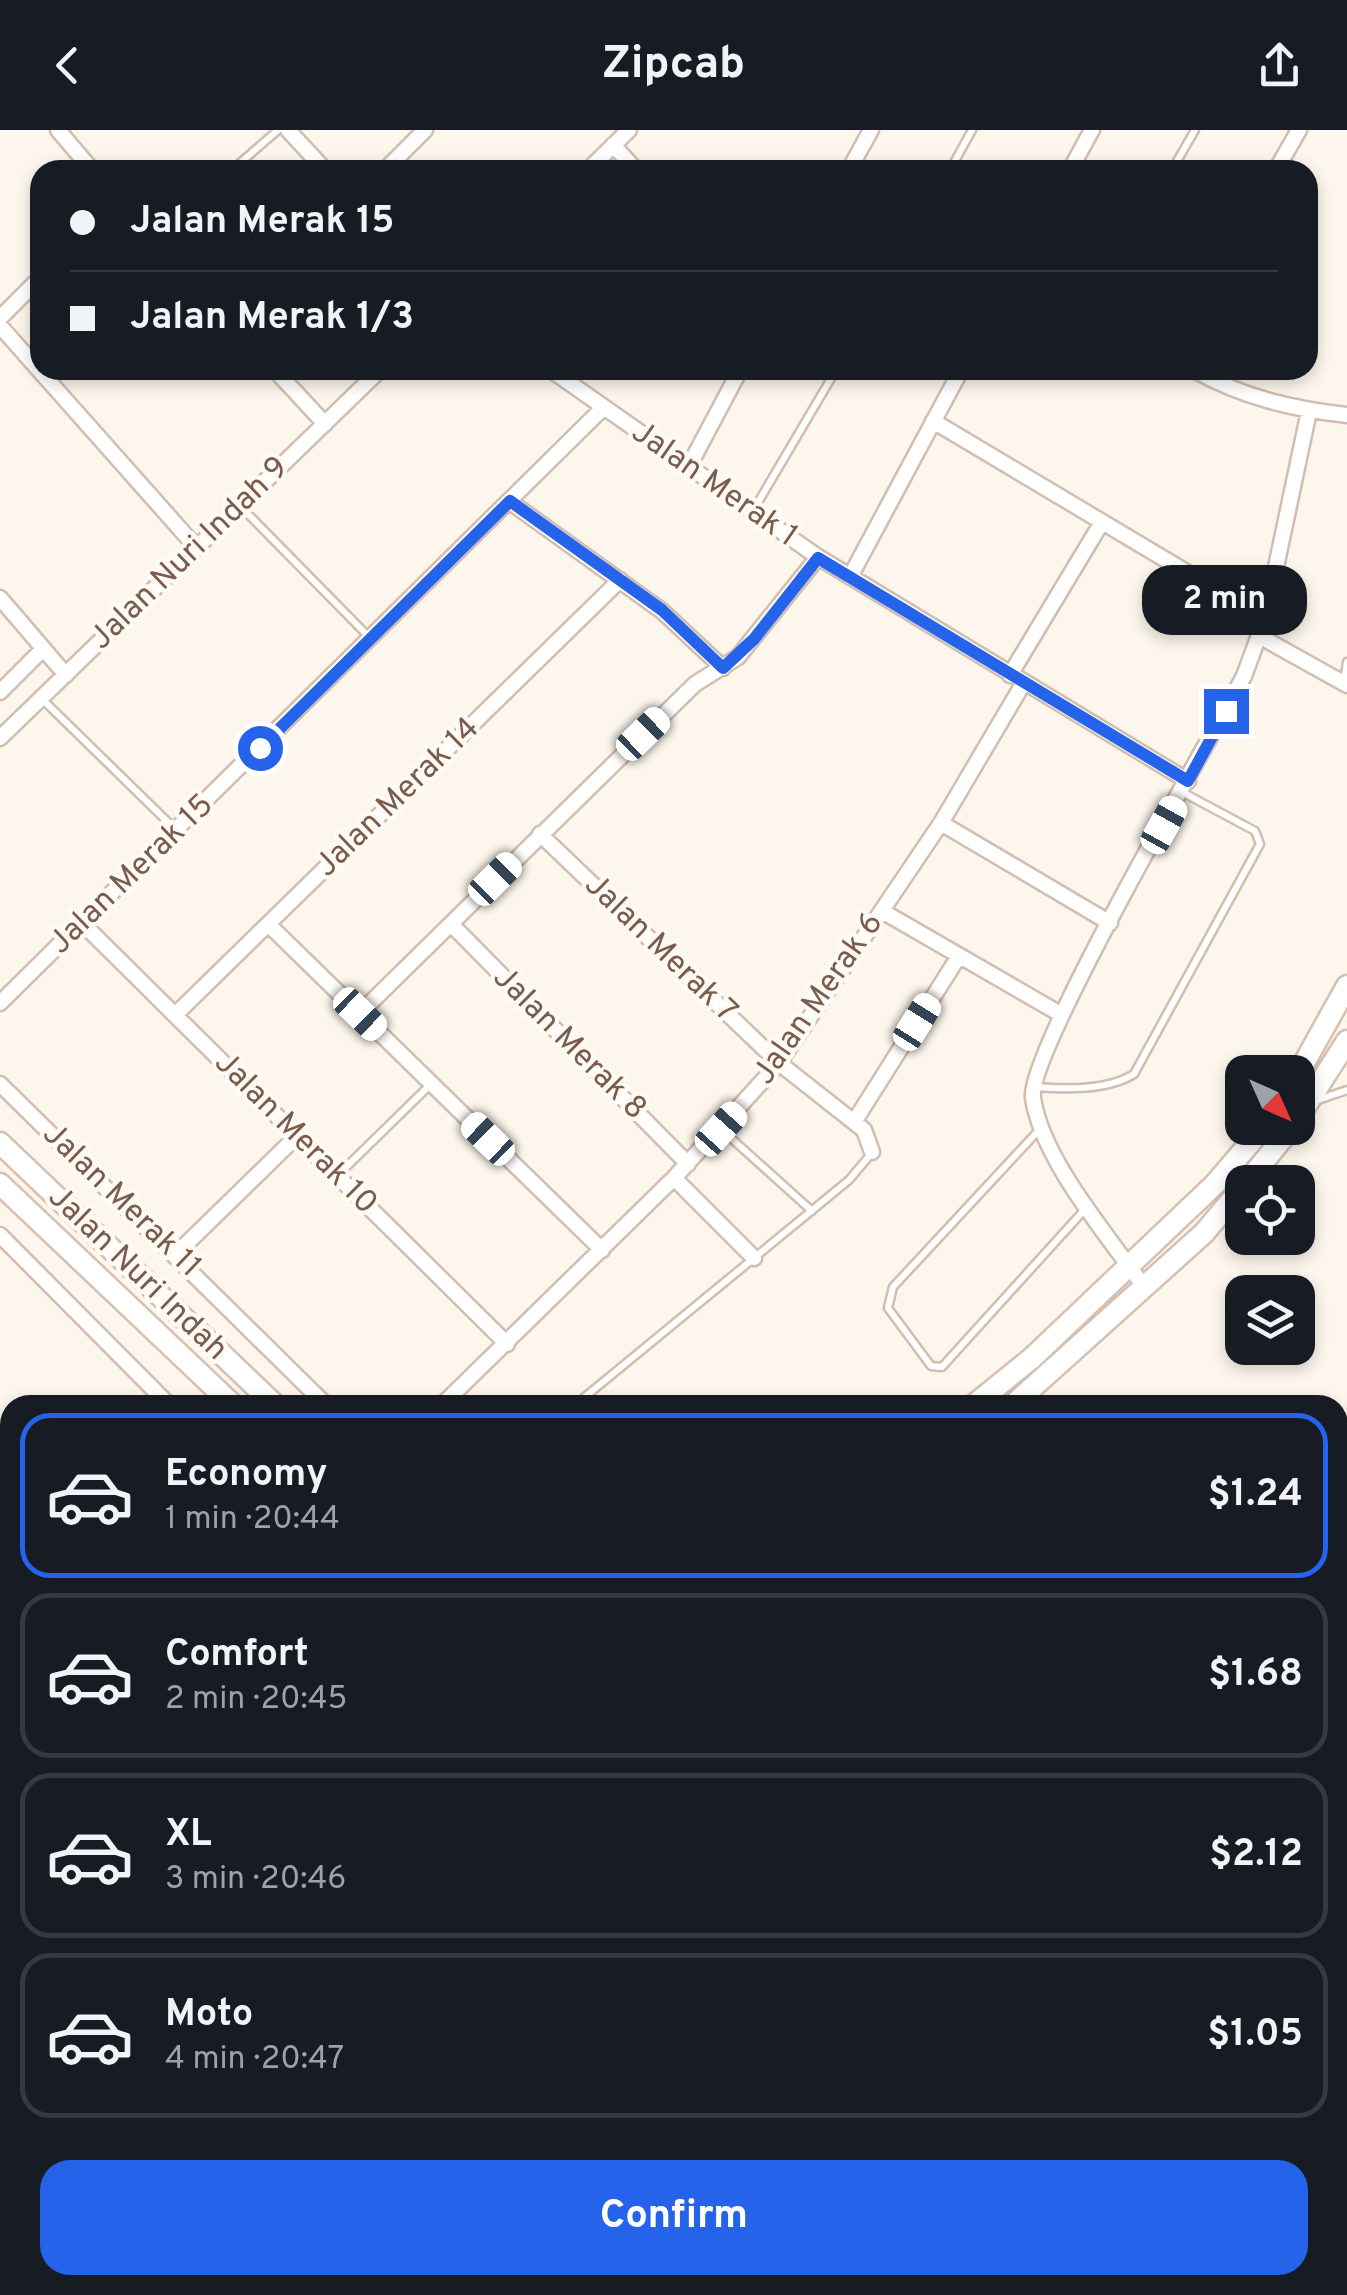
<!DOCTYPE html>
<meta charset="utf-8">
<style>
body{margin:0;font-family:Overpass,sans-serif;background:#20242c;color:#f1f3f6;height:100vh;display:flex;flex-direction:column;font-size:38px;white-space:nowrap}
*{box-sizing:border-box;margin:0}
p{font-size:32px;color:#9ea1a6}
.icon{flex:none;width:55px;height:55px;fill:none;stroke:currentColor;stroke-width:2;stroke-linecap:round;stroke-linejoin:round}
.map{position:relative;flex:1;overflow:hidden}
.panel{position:absolute;left:0px;top:1265px;width:1348px;height:900px;display:flex;flex-direction:column;background:#171b24;border-radius:30px 30px 0 0;box-shadow:0 5px 15px #0003}
.panel>*{flex:none}
.guide{position:absolute;left:30px;top:30px;width:1288px;height:220px;border-radius:30px;box-shadow:0 5px 15px #0003;display:grid;align-content:center;height:220px;padding:0 40px;background:#171b24}
.needle{width:65px;rotate:135deg}
.fabs{position:absolute;left:1225px;top:925px;display:grid;gap:20px}
.fabs a{display:grid;place-items:center;width:90px;height:90px;border-radius:20px;background:#171b24;box-shadow:0 5px 15px #0003;font-size:50px}
.end{position:absolute;width:45px;height:45px;margin:-22px;border:12px solid #2563eb;background:#fff;box-shadow:0 0 0 5px #fff}
.from{border-radius:50%}
.bubble{position:absolute;height:70px;border-radius:30px;background:#171b24;box-shadow:0 5px 15px #0003;font-size:32px;font-weight:700;line-height:70px;text-align:center}
.car{position:absolute;width:30px;height:60px;margin:-30px -15px;border-radius:12px;box-shadow:0 0 8px 2px #0007;background:linear-gradient(#fff 24%,#345 0 40%,#fff 0 76%,#345 0 86%,#fff 0)}
.guide b{display:flex;align-items:center;gap:35px;height:95px;font-size:38px}
.guide b+b{border-top:2px solid #363941}
.guide i{width:25px;height:25px;background:#f1f3f6}
ul{padding:18px 0 0;list-style:none}
li{display:flex;align-items:center;gap:30px;height:165px;margin:0 20px 15px;padding:0 20px;border:5px solid #363941;border-radius:30px}
li div{flex:1}
li b{display:block;font-size:38px}
li em{font-style:normal;font-weight:700}
li.selected{border-color:#2563eb}
li>.icon{width:90px;height:90px;stroke-width:1.5}
.button{display:flex;gap:20px;margin-top:auto;padding:20px 40px}
.button a{flex:1;height:115px;border-radius:30px;background:#2563eb;color:#fff;font-size:40px;font-weight:700;line-height:115px;text-align:center}
header{display:flex;justify-content:space-between;align-items:center;height:130px;padding:0 40px;background:#171b24;font-size:45px;font-weight:700}
.map>svg:first-child{display:block}
</style>
<header><svg class="icon" aria-label="back" viewBox="0 0 24 24"><path d="M15 5l-7 7 7 7"/></svg>Zipcab<svg class="icon" aria-label="share" viewBox="0 0 24 24"><path d="M12 15V3M7 8l5-5 5 5M5 13v7h14v-7"/></svg></header>
<div class="map">
<svg width="1347" height="2165" viewBox="0 0 1347 2165">
<rect width="100%" height="100%" fill="#fdf6ec"/>
<!-- education -->
<path fill="#f3e8fa" d="M 1347,2077 L 1347,2165 L 1291,2165 L 1297,2155 L 1338,2155 L 1338,2092 Z
M 494,2155 L 1092,2155 L 1101,2165 L 487,2165 Z"/>
<g fill="none" stroke-linecap="round" stroke-linejoin="round">
<!-- lane casing -->
<g stroke="#d1beb0" stroke-width="11">
<path id="lane" d="M 232,40 L 278,0
M 950,40 L 972,0
M 1172,40 L 1195,0
M 242,378 L 370,508
M 753,381 L 836,240
M 1344,551 L 1347,532
M 42,569 L 176,700
M 1034,957 C 1065,959 1107,961 1134,944 L 1260,714 L 1255,701 L 1182,662
M 1315,971 L 1347,960
M 1040,999 L 893,1157 L 888,1178 L 931,1236 L 942,1237 L 1087,1077
M 722,1000 L 812,1081
M 339,1044 L 430,955
M 575,1275 L 849,1050 L 871,1024
M 0,1595 L 10,1585
M 0,1786 L 10,1775
M 591,2155 L 600,2165"/>
</g>
<!-- street casing -->
<g stroke="#d1beb0" stroke-width="19">
<path id="street" d="M 58,0 L 92,40
M 288,0 L 325,40
M 613,15 L 636,40
M 385,40 L 425,0
M 588,40 L 629,0
M 849,40 L 871,0
M 1070,40 L 1092,0
M 1276,40 L 1299,0
M 0,188 L 40,148
M 0,196 L 196,417
M 275,240 L 325,294
M 551,240 L 818,427 L 1188,651
M 1194,240 C 1242,267 1292,279 1347,285
M 933,291 L 1265,489
M 688,338 L 740,240
M 509,371 L 662,481 L 723,538
M 850,447 L 961,240
M 0,468 L 66,545
M 1259,506 L 1347,555
M 1010,545 L 1102,392
M 0,562 L 43,519
M 0,608 L 380,240
M 941,693 L 1110,793
M 540,704 L 779,933 L 864,1000 L 872,1022
M 882,781 L 1062,885
M 83,794 L 507,1214
M 451,794 L 688,1034
M 269,795 L 602,1120
M 0,873 L 603,278
M 359,884 L 695,554 L 738,527 L 818,427
M 175,885 L 620,450
M 0,954 L 326,1275
M 854,992 L 959,826
M 674,1048 L 754,1128
M 0,1105 L 169,1275
M 176,1124 L 297,1006
M 1145,1158 C 1109,1107 1042,1030 1033,968 C 1026,925 1212,606 1244,546 L 1265,489 L 1309,281
M 442,1275 L 674,1048 L 779,933 L 941,693 L 1023,554
M 0,1469 L 10,1460
M 0,1720 L 10,1710
M 0,1753 L 10,1762
M 0,1988 L 10,1998
M 244,2155 L 292,2165"/>
</g>
<!-- secondary casing -->
<g stroke="#d6c0b0" stroke-width="25">
<path id="secondary" d="M 1298,944 L 1347,856
M 1298,988 L 1347,911
M 0,1013 L 275,1275
M 1247,1052 L 1291,998
M 0,1054 L 233,1275
M 974,1275 L 1032,1228 L 1215,1054 L 1263,998
M 1013,1275 L 1204,1103 L 1242,1058
M 327,2165 L 332,2155
M 363,2165 L 368,2155"/>
</g>
<!-- lane -->
<use href="#lane" stroke="#fff" stroke-width="6"/>
<!-- street -->
<use href="#street" stroke="#fff" stroke-width="14"/>
<!-- secondary -->
<use href="#secondary" stroke="#fff" stroke-width="20"/>
</g>
<g fill="none" stroke-linecap="round" stroke-linejoin="round">
<!-- route -->
<path stroke="#2563eb" stroke-width="12" d="M 260,618 L 510,371 L 662,480 L 723,538 L 754,509 L 818,428 L 1188,651 L 1226,581"/>
</g>
<g text-anchor="middle" dominant-baseline="central" stroke-width="9" stroke-linejoin="round" paint-order="stroke">
<!-- street labels -->
<g font-size="32" fill="#7a5c4d" stroke="#fffaf3">
<text transform="translate(714 355) rotate(35)">Jalan Merak 1</text>
<text transform="translate(190 424) rotate(-44)">Jalan Nuri Indah 9</text>
<text transform="translate(398 668) rotate(-44)">Jalan Merak 14</text>
<text transform="translate(132 745) rotate(-44)">Jalan Merak 15</text>
<text transform="translate(660 819) rotate(44)">Jalan Merak 7</text>
<text transform="translate(819 869) rotate(-55)">Jalan Merak 6</text>
<text transform="translate(569 914) rotate(45)">Jalan Merak 8</text>
<text transform="translate(295 1004) rotate(45)">Jalan Merak 10</text>
<text transform="translate(121 1071) rotate(44)">Jalan Merak 11</text>
<text transform="translate(137 1144) rotate(44)">Jalan Nuri Indah</text>
</g>
</g>
</svg>
<div class="fabs">
<a><svg class="needle" viewBox="-14 -14 28 28"><path d="M0-13l5 13h-10z" fill="#e53935"/><path d="M0 13l5-13h-10z" fill="#9ea1a6"/></svg></a>
<a><svg class="icon" aria-label="locate" viewBox="0 0 24 24"><circle cx="12" cy="12" r="6"/><path d="M12 2v4M12 18v4M2 12h4M18 12h4"/></svg></a>
<a><svg class="icon" aria-label="layers" viewBox="0 0 24 24"><path d="M12 4l9 5-9 5-9-5zM3 14l9 5 9-5"/></svg></a>
</div>
<i class="end from" style="left:260px;top:618px"></i>
<i class="end" style="left:1226px;top:581px"></i>
<div class="bubble" style="left:1142px;top:435px;width:165px">2 min</div>
<i class="car" style="left:643px;top:604px;rotate:46deg"></i>
<i class="car" style="left:1164px;top:695px;rotate:29deg"></i>
<i class="car" style="left:495px;top:749px;rotate:45deg"></i>
<i class="car" style="left:360px;top:884px;rotate:134deg"></i>
<i class="car" style="left:917px;top:892px;rotate:32deg"></i>
<i class="car" style="left:721px;top:999px;rotate:42deg"></i>
<i class="car" style="left:488px;top:1009px;rotate:314deg"></i>
<div class="guide">
<b><i class="from"></i>Jalan Merak 15</b>
<b><i></i>Jalan Merak 1/3</b>
</div>
<section class="panel">
<ul>
<li class="selected"><svg class="icon" aria-label="car" viewBox="0 0 24 24"><path d="M5 17H2v-5l4-1 3-4h7l3 4 3 1v5h-3M9 17h6M6 11h13"/><circle cx="7" cy="17" r="2"/><circle cx="17" cy="17" r="2"/></svg><div><b>Economy</b><p>1 min · 20:44</p></div><em>$1.24</em></li>
<li><svg class="icon" aria-label="car" viewBox="0 0 24 24"><path d="M5 17H2v-5l4-1 3-4h7l3 4 3 1v5h-3M9 17h6M6 11h13"/><circle cx="7" cy="17" r="2"/><circle cx="17" cy="17" r="2"/></svg><div><b>Comfort</b><p>2 min · 20:45</p></div><em>$1.68</em></li>
<li><svg class="icon" aria-label="car" viewBox="0 0 24 24"><path d="M5 17H2v-5l4-1 3-4h7l3 4 3 1v5h-3M9 17h6M6 11h13"/><circle cx="7" cy="17" r="2"/><circle cx="17" cy="17" r="2"/></svg><div><b>XL</b><p>3 min · 20:46</p></div><em>$2.12</em></li>
<li><svg class="icon" aria-label="car" viewBox="0 0 24 24"><path d="M5 17H2v-5l4-1 3-4h7l3 4 3 1v5h-3M9 17h6M6 11h13"/><circle cx="7" cy="17" r="2"/><circle cx="17" cy="17" r="2"/></svg><div><b>Moto</b><p>4 min · 20:47</p></div><em>$1.05</em></li>
</ul>
<div class="button"><a>Confirm</a></div>
</section>
</div>
